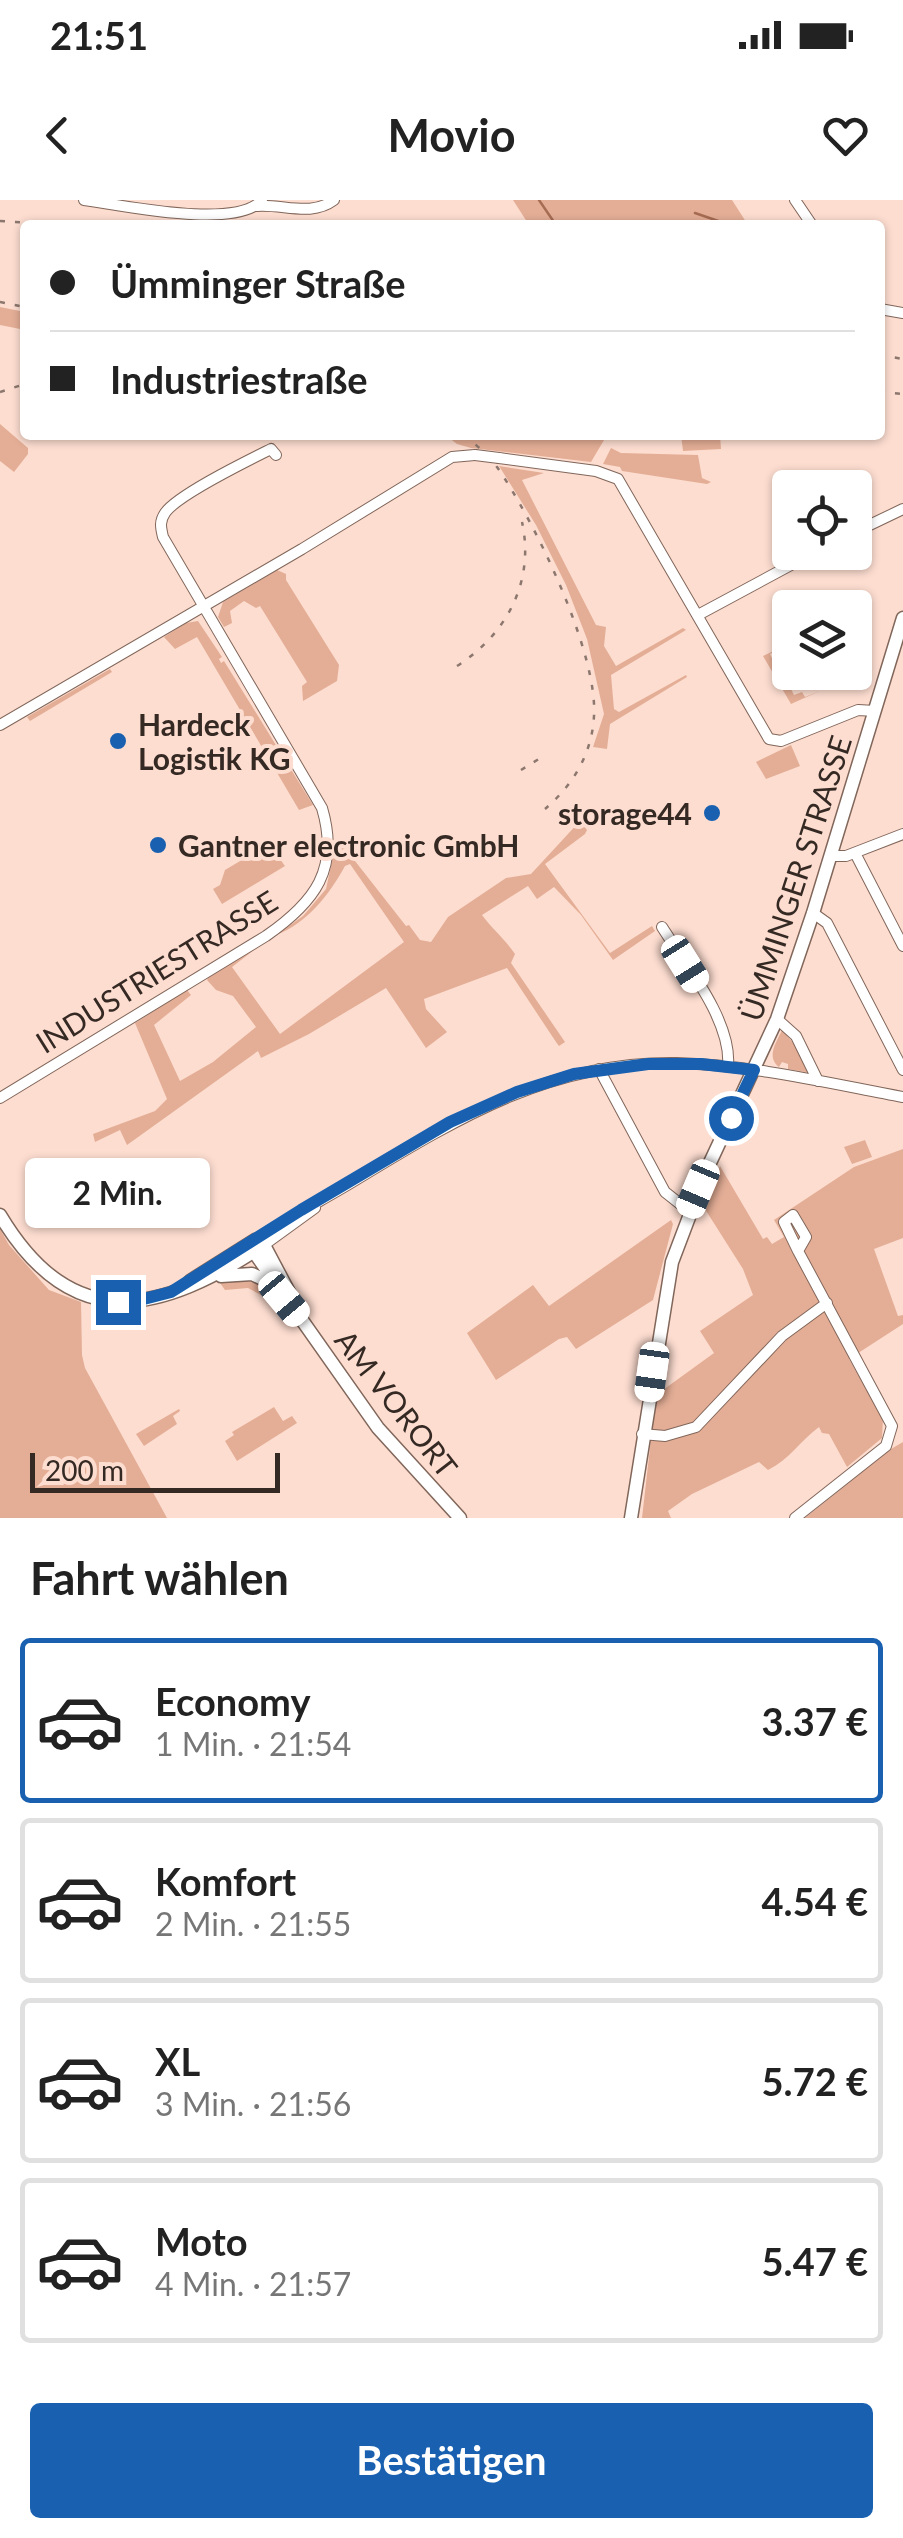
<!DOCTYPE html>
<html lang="de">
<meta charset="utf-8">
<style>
body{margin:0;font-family:Lato,sans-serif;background:#f2f2f2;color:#222;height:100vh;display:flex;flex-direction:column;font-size:38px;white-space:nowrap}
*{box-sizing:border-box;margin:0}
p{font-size:32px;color:#767676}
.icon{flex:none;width:55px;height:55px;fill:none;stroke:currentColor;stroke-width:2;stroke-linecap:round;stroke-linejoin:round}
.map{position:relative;height:1318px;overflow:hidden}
.drawer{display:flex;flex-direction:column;background:#fff;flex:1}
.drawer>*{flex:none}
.top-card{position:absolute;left:20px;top:20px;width:865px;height:220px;border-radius:10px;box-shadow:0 2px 8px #0004;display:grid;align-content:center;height:220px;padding:0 30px;background:#fff}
.tools{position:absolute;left:772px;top:270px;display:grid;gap:20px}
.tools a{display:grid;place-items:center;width:100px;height:100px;border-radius:10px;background:#fff;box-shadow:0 2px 8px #0004;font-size:50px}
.scale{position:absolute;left:30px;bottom:25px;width:250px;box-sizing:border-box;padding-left:10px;border:5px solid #352924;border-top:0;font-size:28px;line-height:35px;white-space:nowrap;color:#352924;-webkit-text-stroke:8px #fdddd0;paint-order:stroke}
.end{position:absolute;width:45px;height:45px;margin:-22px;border:12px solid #1961b0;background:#fff;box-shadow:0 0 0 5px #fff}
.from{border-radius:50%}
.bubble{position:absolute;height:70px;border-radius:10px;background:#fff;box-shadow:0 2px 8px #0004;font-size:32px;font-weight:700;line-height:70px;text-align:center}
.car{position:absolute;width:30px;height:60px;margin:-30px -15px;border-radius:12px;box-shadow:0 0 8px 2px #0007;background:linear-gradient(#fff 24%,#345 0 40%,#fff 0 76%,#345 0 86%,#fff 0)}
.top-card b{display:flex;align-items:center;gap:35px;height:95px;font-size:38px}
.top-card b+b{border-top:2px solid #e0e0e0}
.top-card i{width:25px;height:25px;background:#222}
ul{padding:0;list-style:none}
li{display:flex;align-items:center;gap:30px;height:165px;margin:0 20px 15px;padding:0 10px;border:5px solid #e0e0e0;border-radius:10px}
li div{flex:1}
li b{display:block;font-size:38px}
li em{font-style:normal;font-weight:700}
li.current{border-color:#1961b0}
li>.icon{width:90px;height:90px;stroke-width:1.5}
h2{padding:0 30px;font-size:45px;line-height:120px}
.primary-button{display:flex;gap:20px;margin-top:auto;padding:20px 30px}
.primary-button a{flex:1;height:115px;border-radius:10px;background:#1961b0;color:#fff;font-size:40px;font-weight:700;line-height:115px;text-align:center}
.status{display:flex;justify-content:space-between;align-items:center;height:70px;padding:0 50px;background:#fff;direction:ltr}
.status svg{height:28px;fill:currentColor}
header{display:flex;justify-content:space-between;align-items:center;height:130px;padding:0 30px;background:#fff;font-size:45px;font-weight:700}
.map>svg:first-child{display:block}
</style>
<div class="status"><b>21:51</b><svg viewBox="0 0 49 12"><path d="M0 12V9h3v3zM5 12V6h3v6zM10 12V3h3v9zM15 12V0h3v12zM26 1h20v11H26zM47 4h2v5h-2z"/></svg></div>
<header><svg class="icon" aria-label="back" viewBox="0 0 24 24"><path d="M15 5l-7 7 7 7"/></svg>Movio<svg class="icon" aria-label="heart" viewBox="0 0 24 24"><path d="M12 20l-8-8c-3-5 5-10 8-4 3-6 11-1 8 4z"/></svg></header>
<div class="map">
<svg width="903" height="1318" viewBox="0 0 903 1318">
<rect width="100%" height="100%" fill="#fdddd0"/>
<!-- green -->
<path fill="#e4ae96" d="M 513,0 L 732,0 L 748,25 L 529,25 Z
M 0,107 L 25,112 L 25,130 L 0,125 Z
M 0,224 L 28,248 L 28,254 L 14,272 L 0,261 Z
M 445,235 L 607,235 L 591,262 L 471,248 L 457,244 Z
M 681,235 L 720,235 L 721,249 L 683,251 Z
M 611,248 L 621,253 L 698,255 L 702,278 L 711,282 L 707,284 L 622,271 L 620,267 L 603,264 Z
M 499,266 L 544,273 L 522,280 L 596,425 L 606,427 L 604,446 L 616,466 L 683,428 L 686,430 L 611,475 L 614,509 L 619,512 L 686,475 L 687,477 L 610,524 L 607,549 L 593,547 L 604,514 L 587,439 L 566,385 L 536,325 Z
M 277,370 L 286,374 L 286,380 L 339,465 L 337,481 L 303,501 L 302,486 L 307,482 L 260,406 L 256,408 L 244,401 L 230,411 L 232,423 L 224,427 L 218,417 L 223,402 Z
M 198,421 L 222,457 L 219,459 L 221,463 L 224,461 L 313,605 L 299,610 L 197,437 L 175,449 L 164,437 L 186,423 Z
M 790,443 L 770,454 L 784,484 L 788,483 L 794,495 L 802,492 L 805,497 L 820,491 L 791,504 L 763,456 Z
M 110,469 L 112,472 L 30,521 L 27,517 Z
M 791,545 L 800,566 L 766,579 L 756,562 Z
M 580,621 L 587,630 L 585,634 L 545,664 L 610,753 L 652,726 L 655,731 L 613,760 L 581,715 L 554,687 L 537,699 L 528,686 L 482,715 C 493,730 505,739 515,754 L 511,763 L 565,842 L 559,846 L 556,842 L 507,768 L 424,799 L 426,809 L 447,832 L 426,848 L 386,788 L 309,834 L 261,858 L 258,851 L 127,945 L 120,930 L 95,942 L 93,934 L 155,911 L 167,899 L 135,823 L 187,790 L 191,795 L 154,825 L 180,881 L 213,862 L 256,827 L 233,796 L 216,790 L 207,780 L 209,776 L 262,744 L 232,767 L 280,834 L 404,742 L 350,664 L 345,666 C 330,694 306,724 276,735 L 303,716 L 326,689 L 337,638 L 406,726 L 409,725 L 420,740 L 431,742 L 448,717 L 506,678 L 531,674 Z
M 262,648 L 274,651 L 285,666 L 222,704 L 213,689 L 220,685 L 225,670 Z
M 782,830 L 794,844 L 811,873 L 788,869 L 788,864 L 782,862 L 779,867 C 766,857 776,843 782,830 Z
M 865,940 L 872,957 L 852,964 L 844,947 Z
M 903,949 L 903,1038 L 874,1049 L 898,1116 L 903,1115 L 903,1124 L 849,1159 L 883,1219 L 882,1238 L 847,1267 L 829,1234 L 822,1233 L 819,1227 C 800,1241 789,1260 768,1270 L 759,1262 L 692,1294 L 668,1311 L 671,1318 L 642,1318 L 656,1195 L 714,1153 L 700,1131 L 753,1095 L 743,1069 L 703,1006 L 720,966 L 763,1039 L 767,1037 L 772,1044 L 784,1037 L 774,1020 L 854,967 Z
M 671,1020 L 673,1024 L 653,1100 L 576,1149 L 567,1137 L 559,1139 L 496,1180 L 467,1133 L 533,1085 L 549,1106 Z
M 0,1029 L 9,1045 L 49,1090 L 81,1102 L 82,1155 L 85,1168 L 167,1318 L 0,1318 Z
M 227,1080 C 249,1080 262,1082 277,1098 L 270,1100 L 248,1088 L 225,1090 L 220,1083 Z
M 274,1207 L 283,1221 L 292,1216 L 297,1223 L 237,1261 L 225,1241 L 234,1235 L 232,1232 Z
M 179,1209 L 180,1211 L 173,1216 L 177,1224 L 144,1246 L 136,1234 Z
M 903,1242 L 903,1318 L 805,1318 L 891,1249 Z"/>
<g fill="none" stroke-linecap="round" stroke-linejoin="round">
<!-- stream -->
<path stroke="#a76d53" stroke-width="2.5" d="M 539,0 L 556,25
M 695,13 L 730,25"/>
<!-- minor casing -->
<g stroke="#81665a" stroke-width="12">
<path id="minor" d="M 84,0 C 122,5 236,30 262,0
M 795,0 L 812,25
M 257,6 C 284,4 311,17 334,0
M 880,109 L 903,113
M 499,258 L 596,271 L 618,279 L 769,539 L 781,541 L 858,510 L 875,511
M 855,332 L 903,309
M 698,415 L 815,352
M 0,525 L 302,349 L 452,257 L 475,255
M 855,653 L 903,746
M 831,656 L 846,656 L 903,634
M 813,713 L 827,723 L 903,870
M 662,727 C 686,765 732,821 728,866
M 777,819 L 796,836 L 818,881
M 599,869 L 665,992 L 689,1011
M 0,898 L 266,736 C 315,702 340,669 322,608 L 163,337 C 161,328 159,322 165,313 C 177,295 249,260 271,249 L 276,255
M 793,1015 L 806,1037 L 798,1051 L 784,1022 Z
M 255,1040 C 289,1017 325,999 359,978 C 461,916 553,861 677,863 C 753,865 828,883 903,897
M 264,1045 L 315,1008
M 642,1234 L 665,1236 L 696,1227 L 782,1136 L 827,1103
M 795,1318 L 886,1246 L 892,1226 L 798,1051"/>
</g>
<!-- tertiary casing -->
<g stroke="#81665a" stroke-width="15">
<path id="tertiary" d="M 0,1015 C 73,1137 161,1113 264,1045
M 255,1040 L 254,1052 L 378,1228 L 460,1318
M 257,1041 L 264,1045 L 291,1096
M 221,1076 L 252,1074 L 273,1084
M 190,1081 L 255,1040
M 631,1318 L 672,1062 L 708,967 L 777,819 L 813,713 L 903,418"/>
</g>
<!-- minor -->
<use href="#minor" stroke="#fff" stroke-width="10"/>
<!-- tertiary -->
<use href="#tertiary" stroke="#fff" stroke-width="12"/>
<!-- rail -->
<path stroke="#8b776e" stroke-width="2.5" stroke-dasharray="5 10" stroke-linecap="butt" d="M 0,21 L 68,25
M 0,102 L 25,107
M 880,155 L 903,159
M 0,192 L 25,184
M 880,192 L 903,194
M 464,235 C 476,245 489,255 497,267 C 534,320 598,452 594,516 C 592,554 573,585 545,609
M 457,466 C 507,434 535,381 522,322
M 521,570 L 542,557"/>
<!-- minor-bridge casing -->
<g stroke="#81665a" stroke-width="12" stroke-linecap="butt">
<path id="minor-bridge" d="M 475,255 L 499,258"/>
</g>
<!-- minor-bridge -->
<use href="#minor-bridge" stroke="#fff" stroke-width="10"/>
</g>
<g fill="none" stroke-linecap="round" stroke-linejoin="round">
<!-- route -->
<path stroke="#1961b0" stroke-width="12" d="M 118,1102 L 136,1101 L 171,1092 L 301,1010 L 450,922 L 517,892 L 574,874 L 648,864 L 701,864 L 754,870 L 731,918"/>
</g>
<!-- markers -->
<g fill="#1961b0" stroke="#fdddd0" stroke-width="4">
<circle cx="118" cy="541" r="10"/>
<circle cx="712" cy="613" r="10"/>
<circle cx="158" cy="645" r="10"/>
</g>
<g text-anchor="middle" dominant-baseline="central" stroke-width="8" stroke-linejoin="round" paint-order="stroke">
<!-- poi labels -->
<g font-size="30" font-weight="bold" fill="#352924" stroke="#fdddd0" text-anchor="start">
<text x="138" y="524">Hardeck<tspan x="138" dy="34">Logistik KG</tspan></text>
<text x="692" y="613" text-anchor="end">storage44</text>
<text x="178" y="645">Gantner electronic GmbH</text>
</g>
<!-- street labels -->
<g font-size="30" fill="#352924" stroke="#fdddd0">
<text transform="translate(795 678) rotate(-72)">ÜMMINGER STRASSE</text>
<text transform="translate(156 771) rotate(-32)">INDUSTRIESTRASSE</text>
<text transform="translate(397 1203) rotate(52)">AM VORORT</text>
</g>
</g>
</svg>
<div class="tools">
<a><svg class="icon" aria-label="locate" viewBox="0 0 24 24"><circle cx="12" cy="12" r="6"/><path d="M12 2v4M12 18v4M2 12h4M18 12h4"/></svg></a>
<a><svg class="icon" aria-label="layers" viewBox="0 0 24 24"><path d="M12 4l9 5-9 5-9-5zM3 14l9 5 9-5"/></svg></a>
</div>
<div class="scale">200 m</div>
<i class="end from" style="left:731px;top:918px"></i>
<i class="end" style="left:118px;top:1102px"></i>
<div class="bubble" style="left:25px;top:958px;width:185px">2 Min.</div>
<i class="car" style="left:685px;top:764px;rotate:148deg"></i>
<i class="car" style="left:698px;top:989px;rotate:203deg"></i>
<i class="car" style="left:284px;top:1099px;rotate:140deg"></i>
<i class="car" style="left:652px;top:1172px;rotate:188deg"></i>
<div class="top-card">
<b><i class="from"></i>Ümminger Straße</b>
<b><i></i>Industriestraße</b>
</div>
</div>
<section class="drawer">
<h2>Fahrt wählen</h2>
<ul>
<li class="current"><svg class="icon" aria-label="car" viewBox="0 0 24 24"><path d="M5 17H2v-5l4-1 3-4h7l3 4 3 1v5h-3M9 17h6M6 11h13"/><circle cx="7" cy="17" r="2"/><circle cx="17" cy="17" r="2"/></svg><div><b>Economy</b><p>1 Min. · 21:54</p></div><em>3.37 €</em></li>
<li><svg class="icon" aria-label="car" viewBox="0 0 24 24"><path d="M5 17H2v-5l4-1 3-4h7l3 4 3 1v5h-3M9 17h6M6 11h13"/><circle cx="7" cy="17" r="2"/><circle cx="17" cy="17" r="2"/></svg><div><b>Komfort</b><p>2 Min. · 21:55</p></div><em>4.54 €</em></li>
<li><svg class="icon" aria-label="car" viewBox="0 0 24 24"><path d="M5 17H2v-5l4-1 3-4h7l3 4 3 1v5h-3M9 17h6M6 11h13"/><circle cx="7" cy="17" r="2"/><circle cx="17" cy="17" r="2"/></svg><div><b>XL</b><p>3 Min. · 21:56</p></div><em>5.72 €</em></li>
<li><svg class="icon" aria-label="car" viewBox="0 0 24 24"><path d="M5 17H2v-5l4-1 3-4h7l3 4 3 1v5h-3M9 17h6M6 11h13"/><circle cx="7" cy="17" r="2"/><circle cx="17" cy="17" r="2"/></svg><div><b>Moto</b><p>4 Min. · 21:57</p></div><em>5.47 €</em></li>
</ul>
<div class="primary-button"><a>Bestätigen</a></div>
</section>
